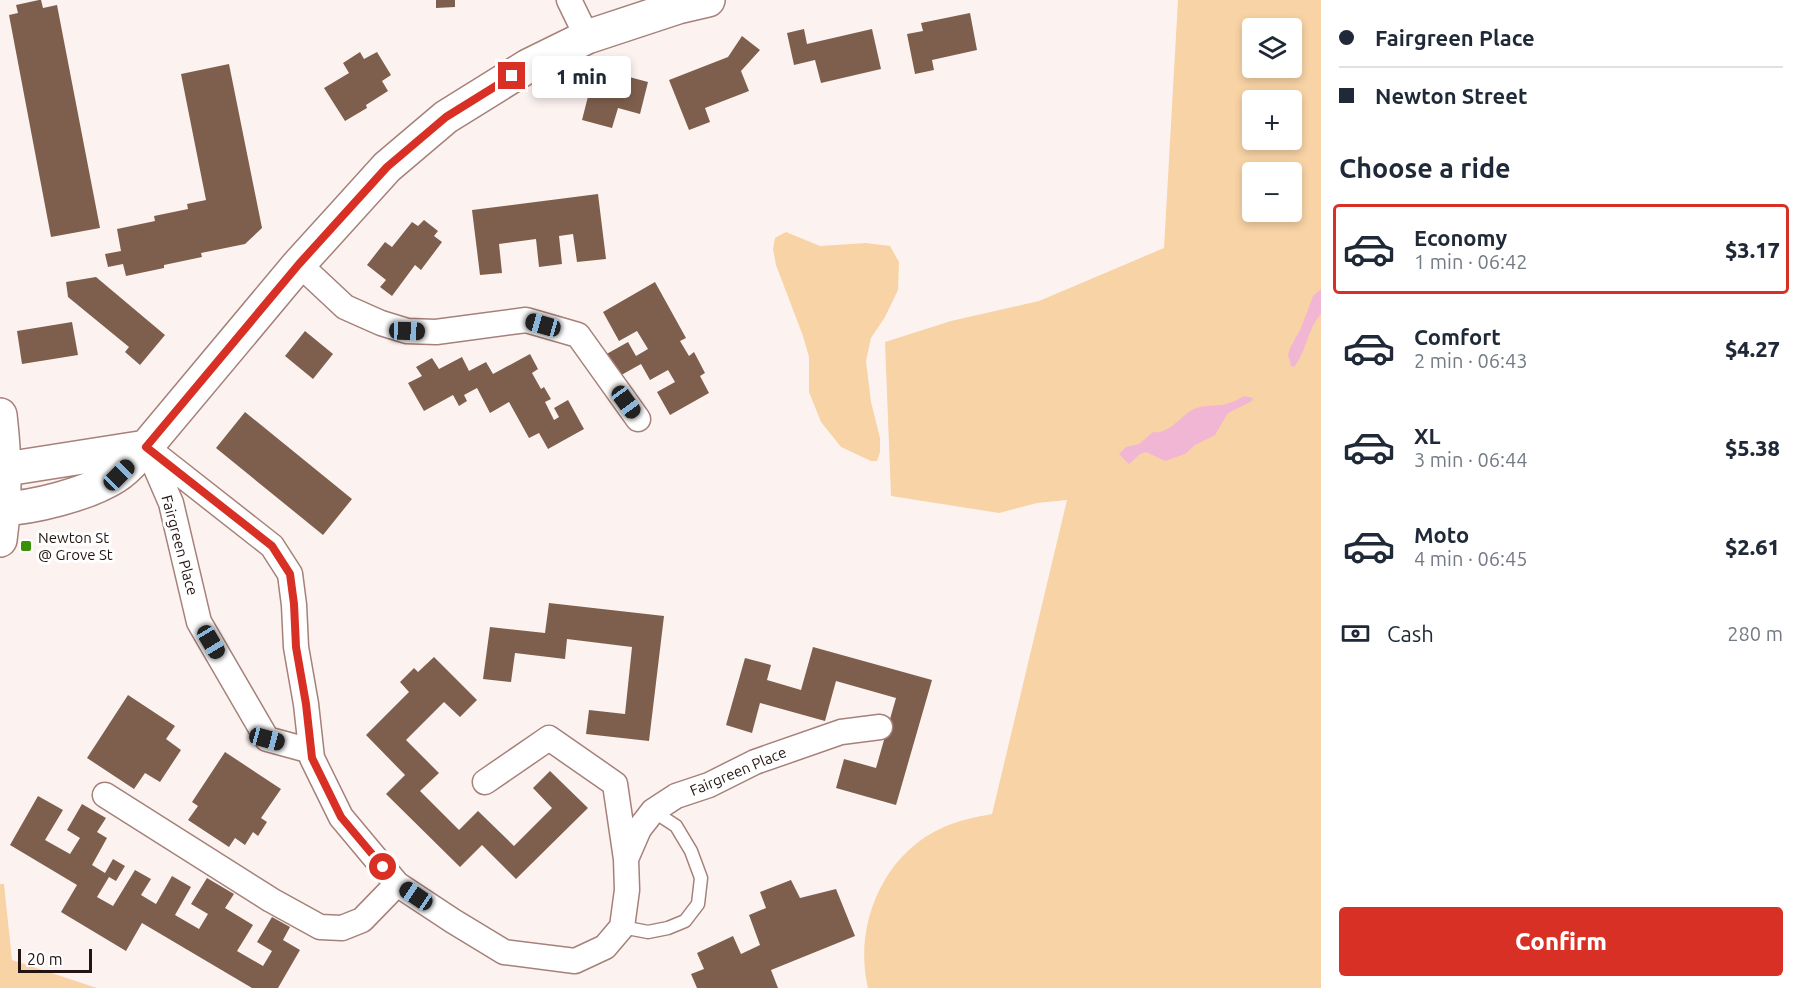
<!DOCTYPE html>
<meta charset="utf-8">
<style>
body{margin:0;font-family:Ubuntu,sans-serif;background:#f6f6f7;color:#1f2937;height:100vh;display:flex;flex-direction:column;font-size:22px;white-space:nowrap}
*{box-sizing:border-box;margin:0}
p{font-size:20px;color:#747a83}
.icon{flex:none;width:33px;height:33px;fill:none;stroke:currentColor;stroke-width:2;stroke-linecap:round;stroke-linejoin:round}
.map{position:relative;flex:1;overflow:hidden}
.panel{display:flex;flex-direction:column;background:#fff;width:480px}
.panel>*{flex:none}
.guide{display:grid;align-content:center;height:132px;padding:0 18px;background:#fff}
.fabs{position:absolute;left:1242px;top:18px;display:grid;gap:12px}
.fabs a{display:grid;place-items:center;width:60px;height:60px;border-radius:6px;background:#fff;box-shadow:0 3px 9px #0003;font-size:30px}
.scale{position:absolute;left:18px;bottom:15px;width:74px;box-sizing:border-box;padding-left:6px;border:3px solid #241513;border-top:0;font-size:16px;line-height:21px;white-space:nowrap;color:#241513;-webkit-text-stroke:4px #fff;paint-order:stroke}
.end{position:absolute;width:27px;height:27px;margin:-14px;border:8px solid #d93025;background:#fff;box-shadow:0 0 0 3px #fff}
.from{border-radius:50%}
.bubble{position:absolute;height:42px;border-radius:6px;background:#fff;box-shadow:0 3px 9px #0003;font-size:20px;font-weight:800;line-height:42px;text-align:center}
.car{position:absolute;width:18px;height:36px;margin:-18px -9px;border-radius:8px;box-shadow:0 0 4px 2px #0007;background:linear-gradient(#222 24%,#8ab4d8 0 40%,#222 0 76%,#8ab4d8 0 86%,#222 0)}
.guide b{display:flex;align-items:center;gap:21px;height:57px;font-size:22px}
.guide b+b{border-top:2px solid #e0e1e3}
.guide i{width:15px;height:15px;background:#1f2937}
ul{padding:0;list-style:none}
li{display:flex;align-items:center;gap:18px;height:90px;margin:0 12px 9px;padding:0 6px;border:3px solid transparent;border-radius:6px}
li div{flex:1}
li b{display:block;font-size:22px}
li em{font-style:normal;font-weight:800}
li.on{border-color:#d93025}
li>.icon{width:54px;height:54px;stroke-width:1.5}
h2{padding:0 18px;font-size:27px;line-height:72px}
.pay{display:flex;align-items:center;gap:15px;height:66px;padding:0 18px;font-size:22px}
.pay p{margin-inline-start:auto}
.action{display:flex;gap:12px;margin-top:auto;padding:12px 18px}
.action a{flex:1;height:69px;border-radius:6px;background:#d93025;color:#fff;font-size:24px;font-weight:800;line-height:69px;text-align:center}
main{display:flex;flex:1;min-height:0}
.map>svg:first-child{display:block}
</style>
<main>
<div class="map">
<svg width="1321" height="988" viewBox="0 0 1321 988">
<rect width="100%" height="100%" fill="#fcf3f1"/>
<!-- green -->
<path fill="#f8d3a5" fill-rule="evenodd" d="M 1178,0 L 1321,0 L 1321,988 L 868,988 C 853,926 883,853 944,827 C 960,820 976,817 992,814 L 1067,500 L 1037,503 L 999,513 L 891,496 L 885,342 L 951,321 L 1039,301 L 1164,248 ZM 1252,28 L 1292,28 L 1292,68 L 1252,68 ZM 1252,100 L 1292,100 L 1292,140 L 1252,140 ZM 1252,172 L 1292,172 L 1292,212 L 1252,212 Z
M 786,232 L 820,246 L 866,243 L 890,246 L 899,262 L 898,290 L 885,317 L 871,338 L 866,361 L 871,402 L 880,438 L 880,452 L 877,461 L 871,461 L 841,447 L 821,422 L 809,392 L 809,357 L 803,336 L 776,265 L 773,249 L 775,238 Z
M 0,884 L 4,884 L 12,960 L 97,988 L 0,988 Z"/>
<!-- water -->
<path fill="#f1b6d4" d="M 1321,289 L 1321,314 C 1307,329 1307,351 1294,367 L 1291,366 L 1288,355 L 1290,348 L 1301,328 L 1313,296 Z
M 1244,396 L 1253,398 L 1252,401 L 1228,413 L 1215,435 L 1195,445 L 1185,454 L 1165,461 L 1146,452 L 1140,454 L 1129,464 L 1119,454 L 1126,447 L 1139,444 L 1153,432 C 1169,435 1180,416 1194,409 C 1204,405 1212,406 1222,405 C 1229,404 1239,399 1244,396 Z"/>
<!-- building -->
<path fill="#7e5f4d" d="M 39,0 L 41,0 L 43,8 L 57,5 L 100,228 L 51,237 L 9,15 L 18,13 L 16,5 Z
M 436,0 L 455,0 L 455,7 L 436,8 Z
M 970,13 L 977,50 L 932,60 L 934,70 L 915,74 L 907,34 L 923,31 L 921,23 Z
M 804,29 L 807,44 L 872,29 L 881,69 L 821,83 L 815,60 L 794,65 L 787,33 Z
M 742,36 L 760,50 L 741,71 L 749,91 L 705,108 L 710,122 L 689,130 L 669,80 L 728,57 Z
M 360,52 L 364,59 L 377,52 L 391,75 L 382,81 L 388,91 L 366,105 L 367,108 L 345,121 L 324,88 L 349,73 L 343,63 Z
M 229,64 L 262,228 L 245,244 L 201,253 L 202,257 L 164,265 L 164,268 L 126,276 L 123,264 L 108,267 L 105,254 L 121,251 L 117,229 L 155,221 L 154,216 L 188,209 L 187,204 L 206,200 L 181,74 Z
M 594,73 L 620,80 L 622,75 L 648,82 L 640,114 L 618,108 L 612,128 L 582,120 Z
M 598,194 L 606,259 L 577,262 L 573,234 L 559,236 L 562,264 L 539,267 L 536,239 L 499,244 L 502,273 L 480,275 L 472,210 Z
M 424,220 L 438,231 L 434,236 L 442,242 L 421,270 L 415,265 L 392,296 L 380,287 L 386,280 L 367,265 L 385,242 L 392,247 L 412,222 L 418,226 Z
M 96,277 L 165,335 L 140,365 L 125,352 L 129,347 L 68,297 L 66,282 Z
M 655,282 L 686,338 L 680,341 L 689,356 L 694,352 L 705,373 L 700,376 L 709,393 L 670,415 L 657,392 L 675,382 L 668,370 L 650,380 L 641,364 L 616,378 L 603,356 L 628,342 L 636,356 L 648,349 L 637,331 L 619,341 L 603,312 Z
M 72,322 L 78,355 L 22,364 L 17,331 Z
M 305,331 L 333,354 L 313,379 L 285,356 Z
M 530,354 L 538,369 L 532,373 L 541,389 L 544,387 L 551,399 L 545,402 L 554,420 L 559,417 L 554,408 L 568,400 L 584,429 L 548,449 L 539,433 L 529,438 L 509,402 L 490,413 L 477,388 L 464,395 L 467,401 L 459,406 L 453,395 L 424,411 L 408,383 L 422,376 L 416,367 L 432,358 L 439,369 L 462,357 L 469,371 L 486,362 L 493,374 Z
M 245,412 L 352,499 L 323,535 L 216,448 Z
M 549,603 L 664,616 L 649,741 L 586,734 L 589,710 L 625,714 L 632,647 L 567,639 L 565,659 L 515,653 L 511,682 L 483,679 L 490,627 L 545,633 Z
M 813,647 L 932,680 L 896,805 L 836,788 L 844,759 L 876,768 L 896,698 L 836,681 L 825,721 L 760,703 L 752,733 L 726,725 L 745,658 L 771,665 L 767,680 L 801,690 Z
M 434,657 L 477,700 L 460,717 L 444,702 L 406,740 L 439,773 L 420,791 L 459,830 L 478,811 L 514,846 L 552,808 L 533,788 L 550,771 L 588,808 L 516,879 L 482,845 L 460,867 L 386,794 L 405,775 L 366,735 L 409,692 L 400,682 L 414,668 L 418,672 Z
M 128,695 L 175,726 L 166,739 L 181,750 L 160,782 L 145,773 L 134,789 L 87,758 Z
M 225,752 L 281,789 L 261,818 L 267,822 L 258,836 L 253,832 L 245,845 L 235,838 L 229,847 L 188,820 L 198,806 L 192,802 Z
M 38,796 L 63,810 L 45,840 L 70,854 L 80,838 L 67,830 L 82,804 L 106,818 L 97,832 L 107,838 L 92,865 L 105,873 L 113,859 L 125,866 L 116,881 L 109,877 L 97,897 L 113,906 L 135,870 L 151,879 L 141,895 L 156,904 L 172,876 L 191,887 L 175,915 L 199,929 L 208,914 L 191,904 L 207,878 L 234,894 L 225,908 L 253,925 L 237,951 L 263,966 L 272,951 L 257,942 L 272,917 L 290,927 L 283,940 L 300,950 L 278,988 L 252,988 L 142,923 L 126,951 L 61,912 L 77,885 L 10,845 Z
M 791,880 L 800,898 L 836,889 L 855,936 L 771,970 L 778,988 L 697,988 L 691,974 L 704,969 L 697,953 L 733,936 L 741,954 L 760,945 L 749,915 L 766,908 L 760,892 Z"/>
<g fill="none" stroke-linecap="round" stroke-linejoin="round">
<!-- lane casing -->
<g stroke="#a68079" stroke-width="15">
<path id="lane" d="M 622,927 L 648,932 L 668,928 L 685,921 L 698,904 L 701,878 L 691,851 L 676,826 L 653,811"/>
</g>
<!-- street casing -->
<g stroke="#a68079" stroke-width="27">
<path id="street" d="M 569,0 L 587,37
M 299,264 L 345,307 L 381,323 L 407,331 L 436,332 L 526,320 L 578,335 L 638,419
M 146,447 L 272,546 L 290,574 L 294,605 L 296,647 L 306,704 L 312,758 L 341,817 L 397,884 L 453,921 L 504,952 L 575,961 L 605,947 L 622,927 L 627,890 L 626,859
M 148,450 L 171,503 L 199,622 L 267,739 L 311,751
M 485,782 L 549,738 L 615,784 L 626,859 L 639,829 L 653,811 L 676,796 L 709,785 L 755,762 L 841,732 L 880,727
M 105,795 L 271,900 L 320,927 L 342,928 L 362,920 L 397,884"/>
</g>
<!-- secondary casing -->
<g stroke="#a68079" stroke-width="36">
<path id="secondary" d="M 0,415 C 5,457 6,497 0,540
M 0,470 L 146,447
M 0,509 C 33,508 88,494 116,476 C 128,469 137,456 146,447 L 299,264 L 349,209 L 387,167 L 446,117 L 528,66 L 587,37 L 678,7 L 708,0"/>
</g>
<!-- lane -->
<use href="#lane" stroke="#fff" stroke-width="12"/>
<!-- street -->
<use href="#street" stroke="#fff" stroke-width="24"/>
<!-- secondary -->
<use href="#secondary" stroke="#fff" stroke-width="33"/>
</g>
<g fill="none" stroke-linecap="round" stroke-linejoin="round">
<!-- route -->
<path stroke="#d93025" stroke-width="8" d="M 383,867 L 341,817 L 312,758 L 306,704 L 296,647 L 294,604 L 290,574 L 272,546 L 146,447 L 299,264 L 387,167 L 446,117 L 512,76"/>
</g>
<!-- markers -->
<rect fill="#399205" stroke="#fff" stroke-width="2" x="20" y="540" width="12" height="12" rx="3"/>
<g text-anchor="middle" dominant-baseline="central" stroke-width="6" stroke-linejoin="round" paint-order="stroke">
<!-- poi labels -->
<g font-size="15" fill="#241513" stroke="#fff" text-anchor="start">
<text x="38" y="537">Newton St<tspan x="38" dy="17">@ Grove St</tspan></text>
</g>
<!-- street labels -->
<g font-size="15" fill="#241513" stroke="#fff">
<text transform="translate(180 545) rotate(75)">Fairgreen Place</text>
<text transform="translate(738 771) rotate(-23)">Fairgreen Place</text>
</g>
</g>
</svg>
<div class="fabs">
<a><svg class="icon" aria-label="layers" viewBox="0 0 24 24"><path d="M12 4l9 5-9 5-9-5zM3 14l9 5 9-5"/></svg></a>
<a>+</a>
<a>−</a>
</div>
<div class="scale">20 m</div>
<i class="end from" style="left:383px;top:867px"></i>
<i class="end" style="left:512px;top:76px"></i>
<div class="bubble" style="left:532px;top:56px;width:99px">1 min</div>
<i class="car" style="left:543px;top:325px;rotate:286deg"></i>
<i class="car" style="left:407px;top:331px;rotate:92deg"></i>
<i class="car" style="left:626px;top:402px;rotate:144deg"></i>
<i class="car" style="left:119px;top:475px;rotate:45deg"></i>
<i class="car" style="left:211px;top:642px;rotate:149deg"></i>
<i class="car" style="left:267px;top:739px;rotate:105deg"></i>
<i class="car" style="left:416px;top:896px;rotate:304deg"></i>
</div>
<section class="panel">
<div class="guide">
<b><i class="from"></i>Fairgreen Place</b>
<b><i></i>Newton Street</b>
</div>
<h2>Choose a ride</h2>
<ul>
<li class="on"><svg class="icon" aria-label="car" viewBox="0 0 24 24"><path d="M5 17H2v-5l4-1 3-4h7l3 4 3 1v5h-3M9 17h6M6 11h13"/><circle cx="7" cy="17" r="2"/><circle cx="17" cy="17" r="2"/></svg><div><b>Economy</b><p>1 min · 06:42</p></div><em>$3.17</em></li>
<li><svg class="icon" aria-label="car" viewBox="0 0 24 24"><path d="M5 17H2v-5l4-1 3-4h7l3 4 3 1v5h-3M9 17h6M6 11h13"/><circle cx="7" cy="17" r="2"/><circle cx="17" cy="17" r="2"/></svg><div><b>Comfort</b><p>2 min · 06:43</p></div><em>$4.27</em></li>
<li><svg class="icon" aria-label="car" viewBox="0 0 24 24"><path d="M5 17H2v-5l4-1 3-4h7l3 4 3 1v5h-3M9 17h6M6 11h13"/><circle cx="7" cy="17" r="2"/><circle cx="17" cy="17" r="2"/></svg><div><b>XL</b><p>3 min · 06:44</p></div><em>$5.38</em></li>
<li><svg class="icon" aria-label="car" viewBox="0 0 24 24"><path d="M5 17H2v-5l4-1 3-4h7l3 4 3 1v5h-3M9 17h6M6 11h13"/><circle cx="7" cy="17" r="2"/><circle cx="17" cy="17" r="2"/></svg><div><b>Moto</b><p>4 min · 06:45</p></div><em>$2.61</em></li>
</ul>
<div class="pay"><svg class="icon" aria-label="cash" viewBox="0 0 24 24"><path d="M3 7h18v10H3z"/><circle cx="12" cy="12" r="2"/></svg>Cash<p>280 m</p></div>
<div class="action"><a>Confirm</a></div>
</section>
</main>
